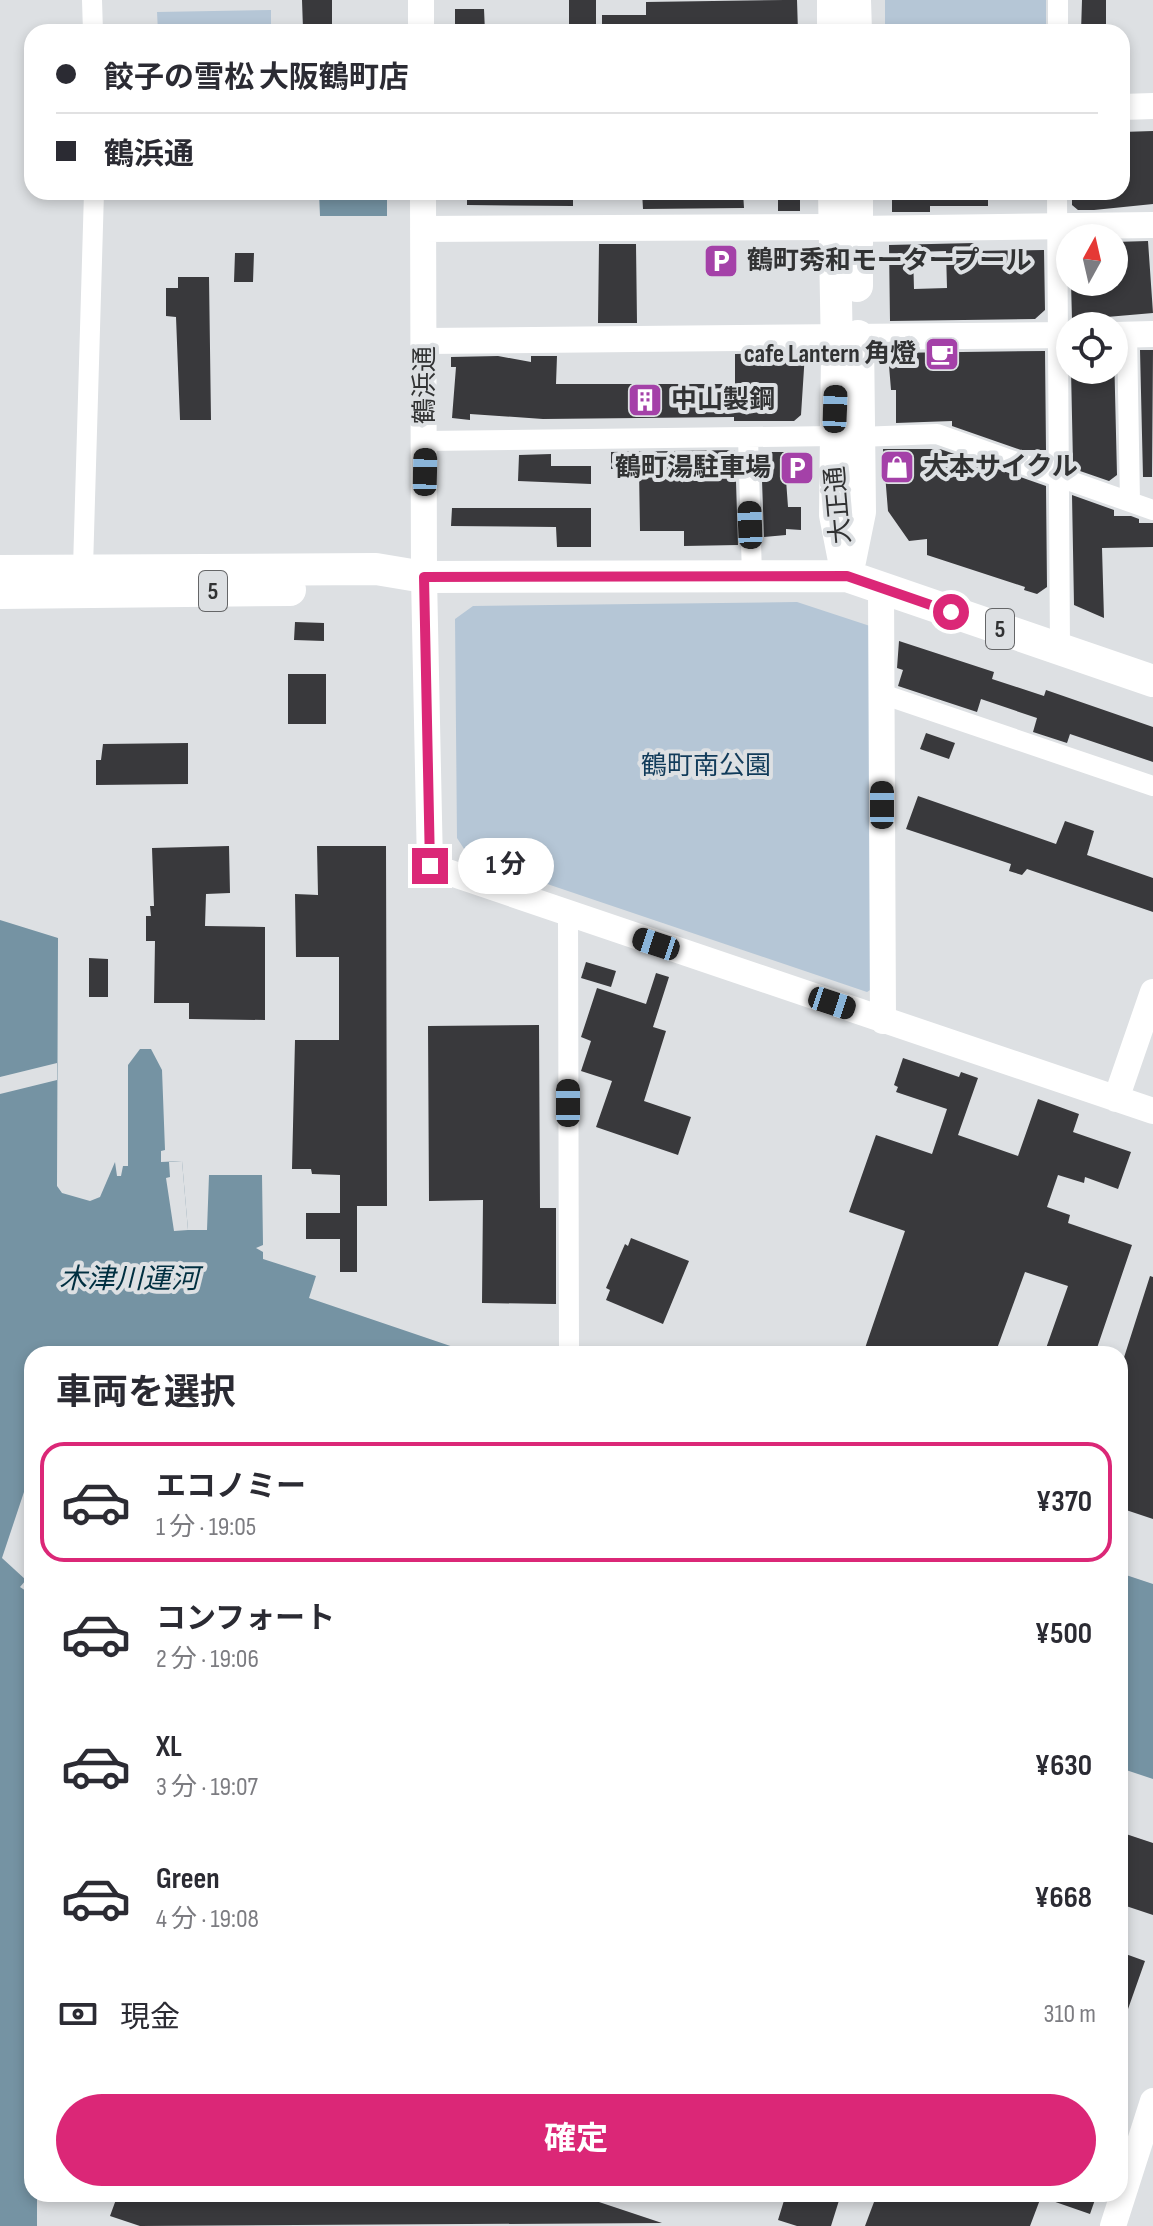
<!DOCTYPE html>
<html lang="ja">
<meta charset="utf-8">
<style>
body{margin:0;font-family:"Sofia Sans Condensed","Noto Sans JP",sans-serif;background:#f2f2f3;color:#2b2b33;height:100vh;display:flex;flex-direction:column;font-size:30px;white-space:nowrap}
*{box-sizing:border-box;margin:0}
p{font-size:26px;color:#7c7c81}
.icon{flex:none;width:44px;height:44px;fill:none;stroke:currentColor;stroke-width:2;stroke-linecap:round;stroke-linejoin:round}
.map{position:relative;flex:1;overflow:hidden}
.details{position:absolute;left:24px;top:1346px;width:1104px;height:856px;display:flex;flex-direction:column;background:#fff;border-radius:24px;box-shadow:0 4px 12px #0003}
.details>*{flex:none}
.top-card{position:absolute;left:24px;top:24px;width:1106px;height:176px;border-radius:24px;box-shadow:0 4px 12px #0003;display:grid;align-content:center;height:176px;padding:0 32px;background:#fff}
.needle{width:52px;rotate:8deg}
.buttons{position:absolute;left:1056px;top:224px;display:grid;gap:16px}
.buttons a{display:grid;place-items:center;width:72px;height:72px;border-radius:50%;background:#fff;box-shadow:0 4px 12px #0003;font-size:40px}
.end{position:absolute;width:36px;height:36px;margin:-18px;border:10px solid #db2777;background:#fff;box-shadow:0 0 0 4px #fff}
.from{border-radius:50%}
.bubble{position:absolute;height:56px;border-radius:28px;background:#fff;box-shadow:0 4px 12px #0003;font-size:26px;font-weight:700;line-height:56px;text-align:center}
.car{position:absolute;width:24px;height:48px;margin:-24px -12px;border-radius:10px;box-shadow:0 0 6px 2px #0007;background:linear-gradient(#222 24%,#8ab4d8 0 40%,#222 0 76%,#8ab4d8 0 86%,#222 0)}
.top-card b{display:flex;align-items:center;gap:28px;height:76px;font-size:30px}
.top-card b+b{border-top:2px solid #e1e1e2}
.top-card i{width:20px;height:20px;background:#2b2b33}
ul{padding:0;list-style:none}
li{display:flex;align-items:center;gap:24px;height:120px;margin:0 16px 12px;padding:0 16px;border:4px solid transparent;border-radius:24px}
li div{flex:1}
li b{display:block;font-size:30px}
li em{font-style:normal;font-weight:700}
li.selected{border-color:#db2777}
li>.icon{width:72px;height:72px;stroke-width:1.5}
h2{padding:0 32px;font-size:36px;line-height:96px}
.pay{display:flex;align-items:center;gap:20px;height:88px;padding:0 32px;font-size:30px}
.pay p{margin-inline-start:auto}
.primary-button{display:flex;gap:16px;margin-top:auto;padding:16px 32px}
.primary-button a{flex:1;height:92px;border-radius:48px;background:#db2777;color:#fff;font-size:32px;font-weight:700;line-height:92px;text-align:center}
.map>svg:first-child{display:block}
</style>
<div class="map">
<svg width="1153" height="2226" viewBox="0 0 1153 2226">
<rect width="100%" height="100%" fill="#dde0e3"/>
<!-- green -->
<path fill="#b5c6d6" d="M 885,0 L 1046,0 L 1046,32 L 885,32 Z
M 271,10 L 271,32 L 158,32 L 157,12 Z
M 797,602 L 870,626 L 875,987 L 867,992 L 470,858 L 457,838 L 455,619 L 473,606 Z"/>
<!-- water -->
<path fill="#7593a3" d="M 319,192 L 387,192 L 387,216 L 320,216 Z
M 0,920 L 58,938 L 57,1186 L 62,1193 L 90,1201 L 100,1197 L 115,1162 L 117,1176 L 121,1176 L 123,1166 L 128,1166 L 128,1065 L 140,1049 L 151,1049 L 162,1070 L 165,1150 L 161,1151 L 161,1162 L 182,1161 L 188,1230 L 207,1230 L 209,1175 L 262,1175 L 263,1245 L 256,1248 L 263,1252 L 263,1259 L 316,1276 L 309,1298 L 474,1354 L 32,1354 L 32,1468 L 2,1558 L 26,1580 L 20,1587 L 32,1595 L 32,2194 L 37,2194 L 37,2226 L 0,2226 Z
M 1120,1573 L 1153,1584 L 1153,1779 L 1120,1768 Z"/>
<!-- pier -->
<path fill="#dde0e3" d="M 57,1063 L 57,1080 L 0,1094 L 0,1077 Z
M 182,1161 L 188,1230 L 174,1231 L 166,1178 L 170,1177 L 169,1162 Z"/>
<!-- building -->
<path fill="#39393c" fill-rule="evenodd" d="M 302,0 L 332,0 L 332,29 L 303,29 Z
M 569,0 L 596,0 L 596,24 L 569,24 Z
M 785,0 L 797,0 L 798,32 L 602,29 L 602,15 L 646,15 L 646,2 Z
M 1082,0 L 1106,0 L 1106,32 L 1081,32 Z
M 455,9 L 484,9 L 485,32 L 455,32 Z
M 1153,131 L 1153,204 L 1094,210 L 1078,210 L 1072,205 L 1072,192 L 1122,192 L 1122,132 Z
M 467,192 L 573,192 L 573,206 L 467,205 Z
M 642,192 L 743,192 L 744,208 L 643,209 Z
M 892,192 L 988,192 L 988,206 L 930,206 L 930,212 L 892,212 Z
M 778,194 L 800,195 L 800,211 L 778,211 Z
M 1148,241 L 1153,313 L 1072,320 L 1071,282 L 1114,282 L 1114,242 Z
M 974,243 L 974,251 L 1044,250 L 1045,310 L 1035,319 L 890,321 L 889,245 ZM 946,251 L 947,288 L 914,289 L 913,252 Z
M 599,244 L 636,244 L 637,323 L 598,323 Z
M 235,253 L 254,253 L 253,282 L 234,282 Z
M 178,277 L 209,277 L 211,420 L 180,420 L 176,317 L 166,316 L 166,288 L 178,288 Z
M 1140,350 L 1153,350 L 1152,477 L 1143,477 Z
M 1045,351 L 1046,450 L 1021,450 L 952,426 L 952,421 L 896,423 L 896,390 L 891,390 L 888,353 Z
M 1114,351 L 1117,475 L 1109,481 L 1080,471 L 1073,463 L 1071,370 L 1114,370 Z
M 805,353 L 801,415 L 794,421 L 734,421 L 734,417 L 543,419 L 470,414 L 470,420 L 452,418 L 456,367 L 451,367 L 451,357 L 498,356 L 531,362 L 531,356 L 557,356 L 556,384 L 735,384 L 735,354 Z
M 883,449 L 940,449 L 1046,486 L 1047,587 L 1037,594 L 1024,590 L 1025,587 L 927,555 L 927,539 L 909,541 L 888,511 Z
M 735,450 L 738,545 L 684,546 L 684,531 L 640,531 L 639,469 L 611,469 L 611,452 Z
M 761,452 L 784,452 L 788,507 L 801,507 L 801,530 L 786,529 L 786,535 L 764,537 Z
M 551,454 L 551,466 L 591,466 L 591,484 L 518,481 L 519,455 Z
M 1072,495 L 1114,510 L 1114,516 L 1131,516 L 1139,519 L 1139,523 L 1153,523 L 1153,547 L 1102,548 L 1104,618 L 1074,605 Z
M 452,508 L 591,508 L 591,547 L 557,547 L 556,527 L 451,526 Z
M 295,622 L 324,623 L 324,641 L 294,640 Z
M 899,641 L 994,672 L 992,679 L 1044,696 L 1046,690 L 1153,727 L 1153,762 L 1070,734 L 1067,743 L 1033,732 L 1037,718 L 981,699 L 977,712 L 898,686 L 903,670 L 897,668 Z
M 288,674 L 326,674 L 326,724 L 288,724 Z
M 926,733 L 955,743 L 949,759 L 920,749 Z
M 188,743 L 188,784 L 96,785 L 96,760 L 101,760 L 103,744 Z
M 918,796 L 1056,844 L 1065,821 L 1094,831 L 1087,855 L 1153,878 L 1153,912 L 1027,869 L 1022,875 L 1009,871 L 1011,864 L 906,829 Z
M 229,846 L 230,893 L 206,894 L 205,926 L 265,927 L 265,1020 L 189,1019 L 189,1003 L 154,1003 L 155,941 L 146,941 L 146,916 L 151,916 L 150,906 L 154,906 L 152,848 Z
M 317,846 L 386,846 L 387,1206 L 357,1206 L 357,1272 L 340,1272 L 340,1239 L 306,1239 L 306,1213 L 340,1213 L 340,1175 L 312,1174 L 311,1169 L 292,1169 L 295,1040 L 339,1040 L 339,957 L 296,957 L 295,894 L 318,895 Z
M 89,958 L 108,959 L 108,997 L 89,997 Z
M 586,962 L 616,971 L 611,987 L 581,978 Z
M 656,973 L 669,977 L 653,1027 L 666,1031 L 644,1101 L 691,1117 L 678,1155 L 596,1127 L 612,1081 L 581,1071 L 591,1041 L 581,1037 L 597,988 L 646,1004 Z
M 539,1025 L 540,1208 L 556,1208 L 556,1304 L 482,1303 L 483,1200 L 429,1201 L 428,1026 Z
M 903,1058 L 959,1077 L 961,1072 L 978,1078 L 958,1135 L 1018,1156 L 1038,1099 L 1079,1114 L 1073,1132 L 1131,1152 L 1118,1189 L 1085,1177 L 1084,1183 L 1058,1175 L 1047,1207 L 1070,1215 L 1068,1223 L 1132,1245 L 1095,1354 L 1044,1354 L 1068,1286 L 1025,1272 L 995,1354 L 863,1354 L 905,1231 L 849,1212 L 876,1135 L 932,1154 L 947,1109 L 896,1092 L 898,1087 L 894,1085 Z
M 631,1238 L 689,1261 L 663,1324 L 606,1300 L 610,1290 L 606,1288 L 625,1244 L 628,1246 Z
M 1150,1276 L 1153,1277 L 1153,1519 L 1120,1508 L 1120,1370 Z
M 1120,1832 L 1153,1843 L 1153,1915 L 1120,1904 Z
M 1120,1952 L 1145,1961 L 1122,2026 L 1120,2026 Z
M 118,2194 L 575,2194 L 662,2223 L 140,2226 L 110,2216 Z
M 786,2194 L 841,2194 L 831,2226 L 797,2226 L 778,2220 Z
M 877,2194 L 1097,2194 L 1090,2214 L 1041,2197 L 1030,2226 L 865,2226 Z"/>
<g fill="none" stroke-linecap="round" stroke-linejoin="round">
<!-- minor -->
<path stroke="#fff" stroke-width="20" d="M 92,0 L 93,32
M 1058,0 L 1058,32
M 1057,192 L 1060,649
M 1127,334 L 1130,502
M 748,437 L 752,576
M 859,437 L 937,434 L 1153,510
M 425,441 L 834,436
M 83,568 L 94,192
M 882,694 L 1153,786
M 568,914 L 569,1354"/>
<!-- tertiary -->
<path stroke="#fff" stroke-width="26" d="M 421,0 L 421,32
M 1122,107 L 1153,106
M 423,192 L 424,577 L 430,866 L 1153,1111
M 423,229 L 834,227
M 856,229 L 1153,225
M 1114,335 L 1153,334
M 425,341 L 1070,335
M 881,588 L 883,1021
M 1116,1099 L 1153,992
M 1113,2226 L 1153,2101"/>
<!-- primary -->
<path stroke="#fff" stroke-width="32" d="M 833,0 L 833,32
M 855,0 L 856,32
M 834,192 L 837,354 L 835,515 L 847,576
M 857,192 L 857,286
M 850,561 L 860,512 L 858,336
M 0,571 L 376,569 L 424,577 L 847,576 L 1153,681
M 0,593 L 290,590"/>
</g>
<g fill="none" stroke-linecap="round" stroke-linejoin="round">
<!-- route -->
<path stroke="#db2777" stroke-width="10" d="M 430,866 L 424,577 L 847,576 L 951,612"/>
</g>
<!-- icons -->
<defs>
<g id="parking-square" transform="scale(1.8)"><rect x="-9" y="-9" width="18" height="18" rx="4" fill="#a441a8" stroke="#dde0e3"/><path d="M-3.5-5.5H1a3.5 3.5 0 0 1 0 7H-1V5.5H-3.5ZM-1-3.4V-.6H.8a1.4 1.4 0 0 0 0-2.8Z" fill="#fff"/></g>
<g id="cafe-square" transform="scale(1.8)"><rect x="-9" y="-9" width="18" height="18" rx="4" fill="#a441a8" stroke="#dde0e3"/><path d="M-5.5-4.5H6V0H3Q3 3.5 0 3.5H-2.5Q-5.5 3.5-5.5 0ZM3-3.2v2h1.7v-2ZM-6 4.5H4V6H-6Z" fill="#fff"/></g>
<g id="building-square" transform="scale(1.8)"><rect x="-9" y="-9" width="18" height="18" rx="4" fill="#a441a8" stroke="#dde0e3"/><path d="M-4-6H4V6H1V3H-1V6H-4ZM-2.5-4.3h1.7v1.8h-1.7ZM.8-4.3h1.7v1.8H.8ZM-2.5-1h1.7V.8h-1.7ZM.8-1h1.7V.8H.8Z" fill="#fff"/></g>
<g id="shop-square" transform="scale(1.8)"><rect x="-9" y="-9" width="18" height="18" rx="4" fill="#a441a8" stroke="#dde0e3"/><path d="M-5-2.5h2.3a2.7 3.5 0 0 1 5.4 0H5L5.5 6h-11ZM-1.5-2.5h3a1.5 2.3 0 0 0-3 0Z" fill="#fff"/></g>
</defs>
<g fill-rule="evenodd">
<use href="#parking-square" x="721" y="261"/>
<use href="#cafe-square" x="942" y="354"/>
<use href="#building-square" x="645" y="400"/>
<use href="#shop-square" x="897" y="467"/>
<use href="#parking-square" x="797" y="468"/>
</g>
<g text-anchor="middle" dominant-baseline="central" stroke-width="8" stroke-linejoin="round" paint-order="stroke">
<!-- shield labels -->
<g fill="#dde0e3" stroke="#656668" stroke-width="2">
<rect x="199" y="571" width="28" height="40" rx="6"/>
<rect x="986" y="609" width="28" height="40" rx="6"/>
</g>
<g font-size="24" font-weight="bold" fill="#313233">
<text x="213" y="591">5</text>
<text x="1000" y="629">5</text>
</g>
<!-- poi labels -->
<g font-size="26" font-weight="bold" fill="#313233" stroke="#dde0e3" text-anchor="start">
<text x="747" y="261">鶴町秀和モータープール</text>
<text x="916" y="354" text-anchor="end">cafe Lantern 角燈</text>
<text x="671" y="400">中山製鋼</text>
<text x="923" y="467">大本サイクル</text>
<text x="771" y="468" text-anchor="end">鶴町湯駐車場</text>
</g>
<!-- street labels -->
<g font-size="26" fill="#313233" stroke="#dde0e3">
<text transform="translate(425 385) rotate(-90)">鶴浜通</text>
<text transform="translate(839 505) rotate(-95)">大正通</text>
</g>
<!-- park labels -->
<g font-size="26" fill="#113b5a" stroke="#dde0e3">
<text x="706" y="766">鶴町南公園</text>
</g>
<!-- water labels -->
<g font-size="28" font-style="italic" fill="#002f40" stroke="#dde0e3">
<text x="129" y="1279">木津川運河</text>
</g>
</g>
</svg>
<div class="buttons">
<a><svg class="needle" viewBox="-14 -14 28 28"><path d="M0-13l5 13h-10z" fill="#e53935"/><path d="M0 13l5-13h-10z" fill="#7c7c81"/></svg></a>
<a><svg class="icon" aria-label="locate" viewBox="0 0 24 24"><circle cx="12" cy="12" r="6"/><path d="M12 2v4M12 18v4M2 12h4M18 12h4"/></svg></a>
</div>
<i class="end from" style="left:951px;top:612px"></i>
<i class="end" style="left:430px;top:866px"></i>
<div class="bubble" style="left:458px;top:838px;width:96px">1 分</div>
<i class="car" style="left:835px;top:409px;rotate:2deg"></i>
<i class="car" style="left:425px;top:472px;rotate:1deg"></i>
<i class="car" style="left:750px;top:525px;rotate:358deg"></i>
<i class="car" style="left:882px;top:805px;rotate:0deg"></i>
<i class="car" style="left:656px;top:944px;rotate:288deg"></i>
<i class="car" style="left:832px;top:1003px;rotate:108deg"></i>
<i class="car" style="left:568px;top:1103px;rotate:0deg"></i>
<div class="top-card">
<b><i class="from"></i>餃子の雪松 大阪鶴町店</b>
<b><i></i>鶴浜通</b>
</div>
<section class="details">
<h2>車両を選択</h2>
<ul>
<li class="selected"><svg class="icon" aria-label="car" viewBox="0 0 24 24"><path d="M5 17H2v-5l4-1 3-4h7l3 4 3 1v5h-3M9 17h6M6 11h13"/><circle cx="7" cy="17" r="2"/><circle cx="17" cy="17" r="2"/></svg><div><b>エコノミー</b><p>1 分 · 19:05</p></div><em>¥370</em></li>
<li><svg class="icon" aria-label="car" viewBox="0 0 24 24"><path d="M5 17H2v-5l4-1 3-4h7l3 4 3 1v5h-3M9 17h6M6 11h13"/><circle cx="7" cy="17" r="2"/><circle cx="17" cy="17" r="2"/></svg><div><b>コンフォート</b><p>2 分 · 19:06</p></div><em>¥500</em></li>
<li><svg class="icon" aria-label="car" viewBox="0 0 24 24"><path d="M5 17H2v-5l4-1 3-4h7l3 4 3 1v5h-3M9 17h6M6 11h13"/><circle cx="7" cy="17" r="2"/><circle cx="17" cy="17" r="2"/></svg><div><b>XL</b><p>3 分 · 19:07</p></div><em>¥630</em></li>
<li><svg class="icon" aria-label="car" viewBox="0 0 24 24"><path d="M5 17H2v-5l4-1 3-4h7l3 4 3 1v5h-3M9 17h6M6 11h13"/><circle cx="7" cy="17" r="2"/><circle cx="17" cy="17" r="2"/></svg><div><b>Green</b><p>4 分 · 19:08</p></div><em>¥668</em></li>
</ul>
<div class="pay"><svg class="icon" aria-label="cash" viewBox="0 0 24 24"><path d="M3 7h18v10H3z"/><circle cx="12" cy="12" r="2"/></svg>現金<p>310 m</p></div>
<div class="primary-button"><a>確定</a></div>
</section>
</div>
